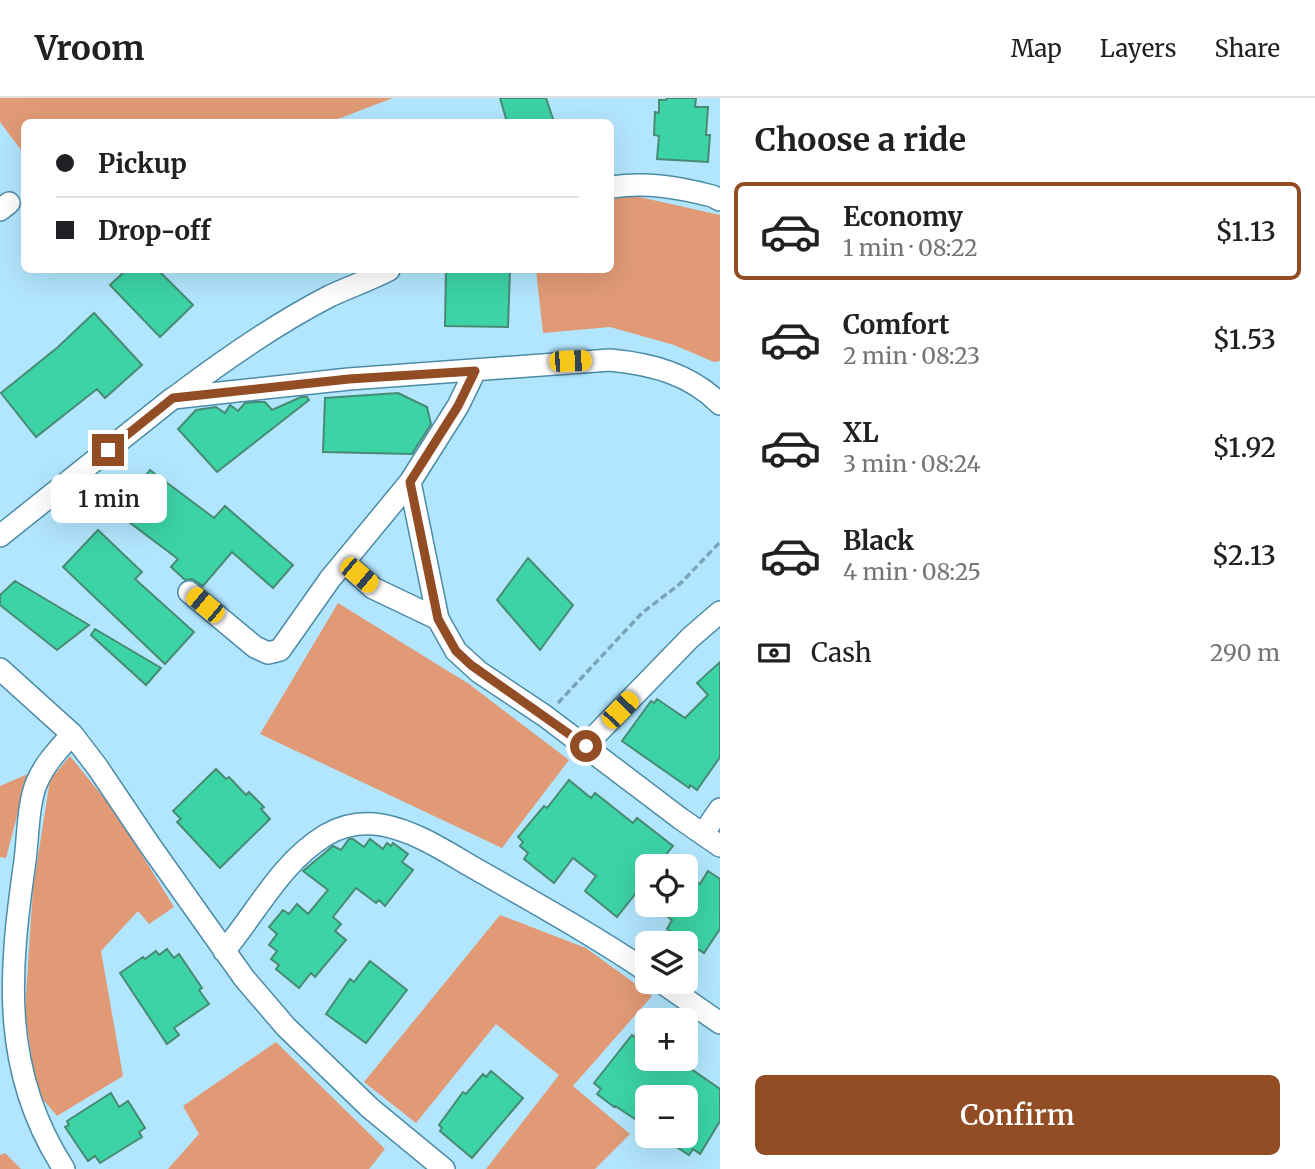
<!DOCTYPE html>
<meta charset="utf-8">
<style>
body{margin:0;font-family:Merriweather,serif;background:#f6f6f6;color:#202124;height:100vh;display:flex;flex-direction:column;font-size:26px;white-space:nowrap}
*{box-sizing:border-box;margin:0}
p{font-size:23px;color:#757577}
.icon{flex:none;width:38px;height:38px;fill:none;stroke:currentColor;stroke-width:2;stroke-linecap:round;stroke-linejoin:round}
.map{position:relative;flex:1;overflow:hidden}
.side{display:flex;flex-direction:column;background:#fff;width:595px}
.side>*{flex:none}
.guide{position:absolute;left:21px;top:21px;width:593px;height:154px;border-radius:10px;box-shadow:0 7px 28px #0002;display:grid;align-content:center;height:154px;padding:0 35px;background:#fff}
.tools{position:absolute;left:635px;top:756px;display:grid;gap:14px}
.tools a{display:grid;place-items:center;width:63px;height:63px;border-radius:10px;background:#fff;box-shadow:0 7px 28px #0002;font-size:35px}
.end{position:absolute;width:32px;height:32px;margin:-16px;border:9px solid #934d25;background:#fff;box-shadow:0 0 0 4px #fff}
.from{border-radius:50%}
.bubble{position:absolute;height:49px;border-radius:10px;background:#fff;box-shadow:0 7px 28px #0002;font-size:23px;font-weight:600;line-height:49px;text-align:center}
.car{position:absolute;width:21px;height:42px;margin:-21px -10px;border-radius:9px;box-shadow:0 0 5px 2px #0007;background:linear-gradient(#f5c518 24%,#345 0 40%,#f5c518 0 76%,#345 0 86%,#f5c518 0)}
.guide b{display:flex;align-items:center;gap:24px;height:66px;font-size:26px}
.guide b+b{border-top:2px solid #e0e0e0}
.guide i{width:18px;height:18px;background:#202124}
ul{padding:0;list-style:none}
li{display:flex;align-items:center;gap:21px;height:98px;margin:0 14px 10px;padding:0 21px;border:4px solid transparent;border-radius:10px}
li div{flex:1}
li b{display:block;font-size:26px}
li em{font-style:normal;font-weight:600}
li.current{border-color:#934d25}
li>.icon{width:63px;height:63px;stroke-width:1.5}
h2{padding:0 35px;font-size:32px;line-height:84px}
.pay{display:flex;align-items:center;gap:18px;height:77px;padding:0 35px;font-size:26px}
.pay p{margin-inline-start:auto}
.action{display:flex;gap:14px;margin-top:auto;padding:14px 35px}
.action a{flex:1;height:80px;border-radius:10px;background:#934d25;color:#fff;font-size:28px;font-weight:600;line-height:80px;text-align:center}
header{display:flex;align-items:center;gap:42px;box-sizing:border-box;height:98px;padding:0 35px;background:#fff;border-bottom:2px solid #e0e0e0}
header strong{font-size:33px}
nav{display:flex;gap:38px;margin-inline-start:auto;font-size:24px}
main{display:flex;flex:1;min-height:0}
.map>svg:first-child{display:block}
</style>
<header>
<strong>Vroom</strong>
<nav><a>Map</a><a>Layers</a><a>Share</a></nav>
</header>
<main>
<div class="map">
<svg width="720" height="1071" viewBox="0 0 720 1071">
<rect width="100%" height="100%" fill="#b2e6fe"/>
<!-- green -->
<path fill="#e19a75" d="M 0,0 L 393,0 L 330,24 L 24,24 L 24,56 L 0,24 Z
M 635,98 L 720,117 L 720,263 L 714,264 L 674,247 L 610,229 L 543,235 L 536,172 L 611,172 L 611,101 Z
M 338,505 L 469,586 L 569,662 L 502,750 L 260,636 Z
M 70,658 L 117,716 L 174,809 L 149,826 L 138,813 L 101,853 L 123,978 L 57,1018 L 36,993 L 25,913 L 33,790 L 50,682 Z
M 28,676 L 6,760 L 0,759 L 0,688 Z
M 500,817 L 586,850 L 652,898 L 573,988 L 630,1036 L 595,1071 L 486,1071 L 559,977 L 496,926 L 416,1025 L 364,984 Z
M 276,944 L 385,1051 L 369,1071 L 168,1071 L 199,1036 L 183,1008 Z
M 5,1055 L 21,1071 L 0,1071 L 0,1057 Z"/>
<!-- building -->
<path fill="#3cd3a6" stroke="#488b73" stroke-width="2" d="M 500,0 L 546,0 L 554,24 L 507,24 Z
M 667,0 L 696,0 L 695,9 L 708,9 L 706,37 L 710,37 L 708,64 L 657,61 L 659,38 L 654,37 L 655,14 L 659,15 L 659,2 L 666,2 Z
M 126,172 L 158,172 L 193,207 L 160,239 L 110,187 Z
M 446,172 L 510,172 L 508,229 L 445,228 Z
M 94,215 L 142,267 L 105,300 L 97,291 L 36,339 L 1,295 L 58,249 Z
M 398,295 L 427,309 L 431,326 L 412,356 L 323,354 L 325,300 Z
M 301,299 L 307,299 L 309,302 L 217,374 L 178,331 L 196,312 L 216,309 L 225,315 L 230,307 L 238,313 L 245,305 L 255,304 L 265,304 L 272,312 Z
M 150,372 L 214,420 L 225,408 L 293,467 L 273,490 L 232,454 L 203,488 L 192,481 L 185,482 L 171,469 L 178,461 L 117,415 Z
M 98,432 L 142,474 L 135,481 L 194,534 L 165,566 L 63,469 Z
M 528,460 L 573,507 L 540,552 L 497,502 Z
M 15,483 L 89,527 L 57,552 L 0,507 L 0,497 Z
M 95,531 L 161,570 L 146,587 L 91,537 Z
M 720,564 L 720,659 L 697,692 L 690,687 L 689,690 L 622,643 L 651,603 L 654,605 L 657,601 L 685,620 L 708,597 L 697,585 Z
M 216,671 L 226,681 L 229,679 L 246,697 L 249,694 L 264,709 L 261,711 L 270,721 L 220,770 L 177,724 L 181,721 L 173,713 Z
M 569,682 L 591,700 L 595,695 L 633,725 L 637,720 L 673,748 L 657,768 L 648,768 L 648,780 L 617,819 L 585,793 L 596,778 L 573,760 L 554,785 L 524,761 L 528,755 L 520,748 L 523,744 L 518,739 L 544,708 L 547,710 Z
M 349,741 L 353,741 L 364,749 L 370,741 L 383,751 L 387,745 L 391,748 L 393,745 L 408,756 L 402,764 L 413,772 L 385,808 L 379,802 L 376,805 L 356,790 L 333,819 L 341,826 L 335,833 L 346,842 L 315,879 L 311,875 L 299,890 L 276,871 L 279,867 L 271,861 L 277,853 L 269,847 L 277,836 L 269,829 L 283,812 L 289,816 L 297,806 L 308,816 L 328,792 L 303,773 L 333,748 L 341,752 Z
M 708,773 L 720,781 L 720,831 L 704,855 L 667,831 L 672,822 L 668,819 L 676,807 L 686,807 L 686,799 L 696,784 L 700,786 Z
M 167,851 L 174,860 L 179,856 L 202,890 L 199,892 L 209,906 L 174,930 L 179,937 L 167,946 L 120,875 L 143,859 L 145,861 L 156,853 L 159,857 Z
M 370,863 L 407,892 L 366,945 L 326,916 L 350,881 L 354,884 Z
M 648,922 L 648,961 L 689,961 L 684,966 L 720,991 L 720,1023 L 700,1056 L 693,1051 L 689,1057 L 660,1038 L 686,1038 L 686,999 L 648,999 L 648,1005 L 635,1021 L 615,1008 L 614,1009 L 597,996 L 601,991 L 594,985 L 632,937 L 634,939 Z
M 491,973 L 523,1000 L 472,1060 L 440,1033 L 442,1030 L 439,1027 L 463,994 L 466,996 L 483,976 L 486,979 Z
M 111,995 L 119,1009 L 128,1003 L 145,1030 L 139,1034 L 142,1039 L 100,1065 L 95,1058 L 88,1063 L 65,1029 L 69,1027 L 67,1023 Z"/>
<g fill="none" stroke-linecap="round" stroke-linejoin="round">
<!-- street casing -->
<g stroke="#4c8ca8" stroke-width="24">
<path id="street" d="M 611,89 C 647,84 677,89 712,98 L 720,102
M 0,112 L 9,105
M 475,273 L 458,308 L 410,384 L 438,521 L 456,553 L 479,574 L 545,618 L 681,721 L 720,748
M 175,299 C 224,262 275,226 330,198 C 349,189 370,182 389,172
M 0,438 L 173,300 L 349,281 L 610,262 C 652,266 690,276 720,306
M 344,464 L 373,490 L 438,521
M 189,494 L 255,549 L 268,555 L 280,552 L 330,481 L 410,384
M 0,571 L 72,636 L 98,670 L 149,746 L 244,880 L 286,929 L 370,1010 L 444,1071
M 586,647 L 690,540 L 720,514
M 703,736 L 720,711
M 224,853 C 257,814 281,764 326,737 C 343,727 363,724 382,727 C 414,733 442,751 469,767 C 530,802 590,835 648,874
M 661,884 L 720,925
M 64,1071 C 0,972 9,874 25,763 C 28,739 28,704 37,684 C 45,665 59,651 72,636"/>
</g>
<!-- path -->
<path stroke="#7aa5b8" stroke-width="3.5" stroke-dasharray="7 3.5" stroke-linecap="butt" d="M 558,605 L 642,515 L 681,485 L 720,444"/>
<!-- street -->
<use href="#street" stroke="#fff" stroke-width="21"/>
</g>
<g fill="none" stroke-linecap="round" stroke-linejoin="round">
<!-- route -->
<path stroke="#934d25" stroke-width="9" d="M 108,352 L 173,300 L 349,281 L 475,273 L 458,308 L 410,384 L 438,521 L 456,553 L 471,567 L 586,648"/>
</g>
</svg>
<div class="tools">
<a><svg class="icon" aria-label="locate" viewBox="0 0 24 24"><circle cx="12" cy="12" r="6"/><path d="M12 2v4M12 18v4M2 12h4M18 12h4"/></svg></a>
<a><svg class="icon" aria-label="layers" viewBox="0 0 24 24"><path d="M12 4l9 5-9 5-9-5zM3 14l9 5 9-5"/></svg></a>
<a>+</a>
<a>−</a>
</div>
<i class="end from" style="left:586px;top:648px"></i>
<i class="end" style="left:108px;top:352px"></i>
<div class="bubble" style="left:51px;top:376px;width:116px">1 min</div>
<i class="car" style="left:570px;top:263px;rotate:88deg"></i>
<i class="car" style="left:359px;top:477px;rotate:130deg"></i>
<i class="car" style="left:205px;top:507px;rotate:310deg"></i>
<i class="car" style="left:620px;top:612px;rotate:44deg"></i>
<div class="guide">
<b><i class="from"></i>Pickup</b>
<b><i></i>Drop-off</b>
</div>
</div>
<section class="side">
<h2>Choose a ride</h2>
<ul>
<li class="current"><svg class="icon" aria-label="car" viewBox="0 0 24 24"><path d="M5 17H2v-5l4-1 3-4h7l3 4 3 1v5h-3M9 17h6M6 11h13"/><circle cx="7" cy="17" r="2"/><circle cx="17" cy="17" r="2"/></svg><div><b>Economy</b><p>1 min · 08:22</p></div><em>$1.13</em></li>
<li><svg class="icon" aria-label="car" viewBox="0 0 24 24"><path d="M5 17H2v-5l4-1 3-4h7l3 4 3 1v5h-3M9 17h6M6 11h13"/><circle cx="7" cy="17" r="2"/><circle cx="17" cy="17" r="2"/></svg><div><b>Comfort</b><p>2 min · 08:23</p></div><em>$1.53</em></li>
<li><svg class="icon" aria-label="car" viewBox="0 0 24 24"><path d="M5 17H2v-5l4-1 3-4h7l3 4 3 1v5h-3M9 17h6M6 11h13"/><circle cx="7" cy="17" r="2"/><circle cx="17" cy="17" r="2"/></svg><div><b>XL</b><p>3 min · 08:24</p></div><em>$1.92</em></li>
<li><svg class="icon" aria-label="car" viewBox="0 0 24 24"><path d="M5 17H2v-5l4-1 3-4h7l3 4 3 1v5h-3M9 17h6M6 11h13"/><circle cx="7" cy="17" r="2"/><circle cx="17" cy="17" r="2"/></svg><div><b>Black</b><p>4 min · 08:25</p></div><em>$2.13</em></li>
</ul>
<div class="pay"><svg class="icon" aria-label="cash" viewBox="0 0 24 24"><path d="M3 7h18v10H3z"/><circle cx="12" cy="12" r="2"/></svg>Cash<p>290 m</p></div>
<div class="action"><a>Confirm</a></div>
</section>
</main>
